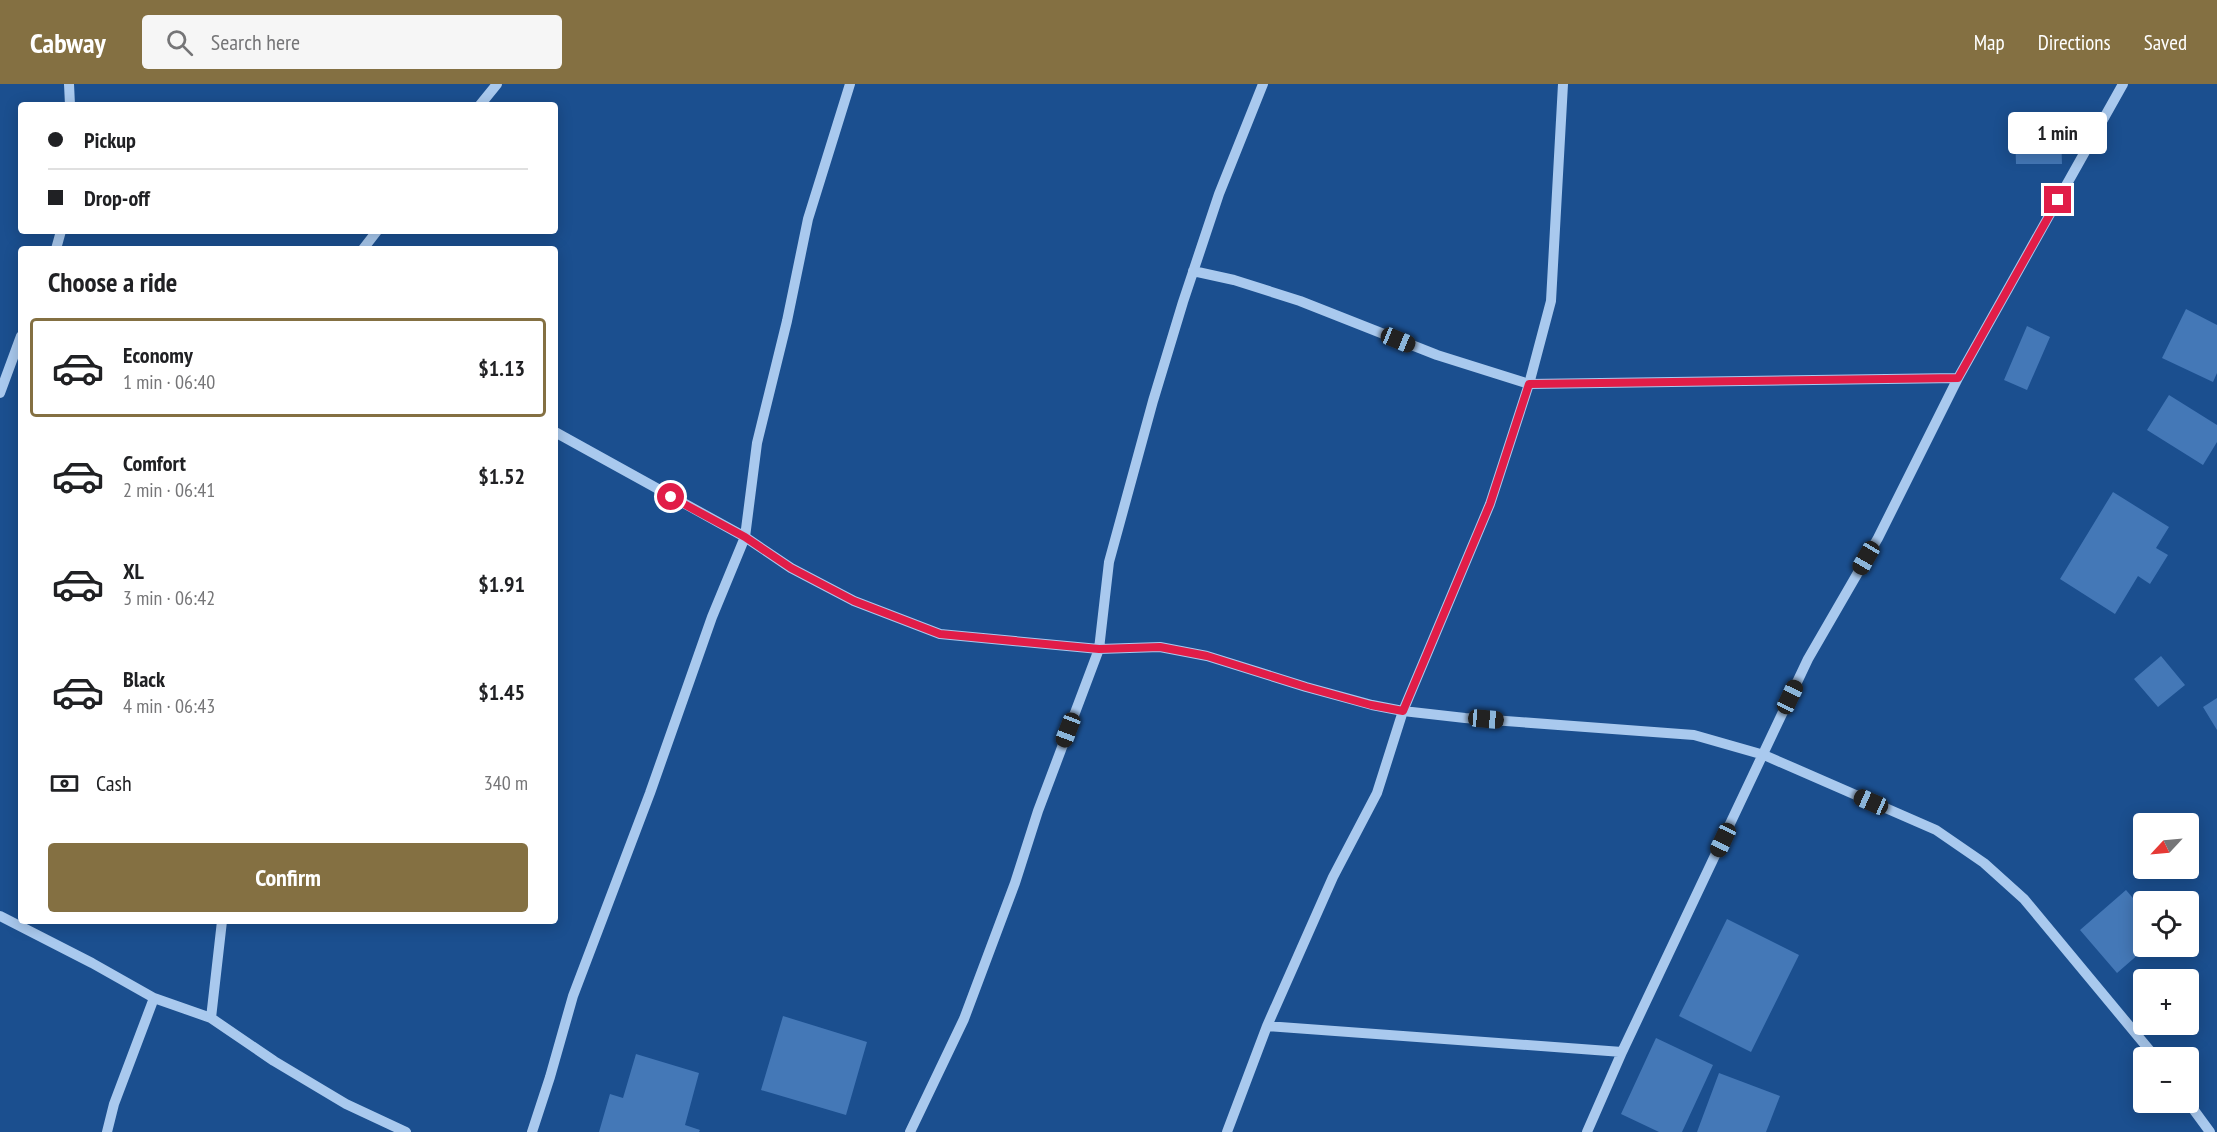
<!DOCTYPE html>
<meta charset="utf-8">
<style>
body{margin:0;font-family:"PT Sans Narrow",sans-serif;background:#f6f6f6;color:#202124;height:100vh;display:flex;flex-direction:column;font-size:22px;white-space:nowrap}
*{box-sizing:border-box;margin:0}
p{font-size:20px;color:#757577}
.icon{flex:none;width:33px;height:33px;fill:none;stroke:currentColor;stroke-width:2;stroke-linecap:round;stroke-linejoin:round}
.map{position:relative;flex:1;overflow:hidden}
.drawer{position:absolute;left:18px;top:162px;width:540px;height:678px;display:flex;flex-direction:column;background:#fff;border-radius:6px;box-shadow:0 3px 15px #0003}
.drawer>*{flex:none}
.guide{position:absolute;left:18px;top:18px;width:540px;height:132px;border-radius:6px;box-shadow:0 3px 15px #0003;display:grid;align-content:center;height:132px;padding:0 30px;background:#fff}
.needle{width:39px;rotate:244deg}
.fabs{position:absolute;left:2133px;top:729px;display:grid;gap:12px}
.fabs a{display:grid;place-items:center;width:66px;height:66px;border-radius:6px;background:#fff;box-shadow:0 3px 15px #0003;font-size:30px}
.end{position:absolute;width:27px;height:27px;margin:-14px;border:8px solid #e11d48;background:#fff;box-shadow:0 0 0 3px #fff}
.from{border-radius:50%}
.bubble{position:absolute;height:42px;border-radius:6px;background:#fff;box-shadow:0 3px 15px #0003;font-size:20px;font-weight:600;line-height:42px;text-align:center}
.car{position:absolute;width:18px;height:36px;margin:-18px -9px;border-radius:8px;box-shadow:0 0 4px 2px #0007;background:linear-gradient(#222 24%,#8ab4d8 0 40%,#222 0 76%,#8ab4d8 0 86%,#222 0)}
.guide b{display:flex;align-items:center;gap:21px;height:57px;font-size:22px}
.guide b+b{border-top:2px solid #e0e0e0}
.guide i{width:15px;height:15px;background:#202124}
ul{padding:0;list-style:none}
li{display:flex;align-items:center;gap:18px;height:99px;margin:0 12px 9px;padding:0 18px;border:3px solid transparent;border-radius:6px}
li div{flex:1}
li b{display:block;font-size:22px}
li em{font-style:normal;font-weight:600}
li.on{border-color:#847042}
li>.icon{width:54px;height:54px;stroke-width:1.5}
h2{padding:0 30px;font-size:27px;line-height:72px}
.pay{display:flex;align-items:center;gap:15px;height:66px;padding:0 30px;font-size:22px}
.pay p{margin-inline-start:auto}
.primary-button{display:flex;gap:12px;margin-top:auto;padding:12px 30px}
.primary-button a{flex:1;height:69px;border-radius:6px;background:#847042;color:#fff;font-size:24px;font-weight:600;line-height:69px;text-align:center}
header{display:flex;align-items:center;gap:36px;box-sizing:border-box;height:84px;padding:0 30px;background:#847042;color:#fff}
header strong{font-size:28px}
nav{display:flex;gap:33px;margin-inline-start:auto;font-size:21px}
.search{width:420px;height:54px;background:#f6f6f6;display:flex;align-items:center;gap:15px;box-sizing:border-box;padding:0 21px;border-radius:6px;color:#757577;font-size:22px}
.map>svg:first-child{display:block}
</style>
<header>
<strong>Cabway</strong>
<div class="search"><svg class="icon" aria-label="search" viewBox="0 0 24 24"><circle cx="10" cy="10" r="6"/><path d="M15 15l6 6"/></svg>Search here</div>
<nav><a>Map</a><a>Directions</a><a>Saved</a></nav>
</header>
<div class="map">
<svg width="2217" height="1048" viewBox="0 0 2217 1048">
<rect width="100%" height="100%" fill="#1b4f8f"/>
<!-- building -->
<path fill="#4478b7" d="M 2061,49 L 2062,80 L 2016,80 L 2015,50 Z
M 2186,225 L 2217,241 L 2217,289 L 2213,298 L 2162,274 Z
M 2027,242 L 2050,253 L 2027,306 L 2004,296 Z
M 2169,311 L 2217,341 L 2217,358 L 2203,381 L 2147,346 Z
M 2113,408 L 2169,443 L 2156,464 L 2168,471 L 2150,500 L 2138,492 L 2115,530 L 2060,495 Z
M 2161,572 L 2185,601 L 2158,623 L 2134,595 Z
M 2217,614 L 2217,646 L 2203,623 Z
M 2126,806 L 2144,827 L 2144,862 L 2148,862 L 2117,889 L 2080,846 Z
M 1727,835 L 1799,871 L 1751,968 L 1679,932 Z
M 783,932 L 867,958 L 846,1031 L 761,1006 Z
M 1656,954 L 1713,981 L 1682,1048 L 1659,1048 L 1621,1030 Z
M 636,970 L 699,989 L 685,1041 L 700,1046 L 699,1048 L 599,1048 L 610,1010 L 623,1014 Z
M 1719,989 L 1780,1012 L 1766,1048 L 1697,1048 Z"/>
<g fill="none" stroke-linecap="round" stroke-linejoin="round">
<!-- minor -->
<path stroke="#a9c9ee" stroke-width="10" d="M 69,0 L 70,21
M 480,21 L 497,0
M 56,165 L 61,147
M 363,165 L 377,147
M 1193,187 L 1234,196 L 1300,217 L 1437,271 L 1529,300 L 1958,294
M 0,309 L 21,252
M 555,348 L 745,453 L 791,484 L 854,517 L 940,550 L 1099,565 L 1160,563 L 1207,572 L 1306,603 L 1372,621 L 1403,627 L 1465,634 L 1694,651 L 1764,671 L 1936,746 L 1984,779 L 2024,815 L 2156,974
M 0,832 L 92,879 L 154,914 L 211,934 L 274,977 L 346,1020 L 406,1048
M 211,934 L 222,837
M 1267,942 L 1622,968
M 2188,1018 L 2210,1048
M 107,1048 L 114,1020 L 154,914
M 532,1048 L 550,993 L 573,912 L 650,709 L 712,533 L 745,453 L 757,359 L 787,237 L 808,135 L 850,0
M 910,1048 L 964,935 L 1015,799 L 1038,727 L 1099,565 L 1109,478 L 1153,317 L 1183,218 L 1219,110 L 1263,0
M 1227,1048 L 1267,942 L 1333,793 L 1377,709 L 1403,627 L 1490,420 L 1529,300 L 1551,217 L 1563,0
M 1587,1048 L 1622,968 L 1808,575 L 1878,454 L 1958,294 L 2123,0"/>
</g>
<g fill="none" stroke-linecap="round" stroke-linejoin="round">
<!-- route -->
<path stroke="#e11d48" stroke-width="8" d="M 671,413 L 745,453 L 791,484 L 854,517 L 940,550 L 1099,565 L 1160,563 L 1207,572 L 1306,603 L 1371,621 L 1403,627 L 1490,420 L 1529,300 L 1958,294 L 2058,116"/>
</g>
</svg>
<div class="fabs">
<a><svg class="needle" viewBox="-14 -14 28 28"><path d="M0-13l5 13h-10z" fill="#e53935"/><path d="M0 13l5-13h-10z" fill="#757577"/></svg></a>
<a><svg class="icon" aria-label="locate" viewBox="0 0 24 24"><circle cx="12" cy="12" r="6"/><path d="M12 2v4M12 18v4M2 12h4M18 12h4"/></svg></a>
<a>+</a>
<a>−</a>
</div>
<i class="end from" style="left:671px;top:413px"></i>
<i class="end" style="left:2058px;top:116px"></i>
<div class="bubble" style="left:2008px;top:28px;width:99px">1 min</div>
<i class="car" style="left:1398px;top:256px;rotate:112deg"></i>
<i class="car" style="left:1866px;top:474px;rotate:210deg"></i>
<i class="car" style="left:1790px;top:613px;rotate:25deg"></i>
<i class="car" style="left:1486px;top:635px;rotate:95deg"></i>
<i class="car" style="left:1068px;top:646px;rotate:201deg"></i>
<i class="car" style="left:1871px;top:718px;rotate:294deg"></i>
<i class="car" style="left:1723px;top:756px;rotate:205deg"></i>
<div class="guide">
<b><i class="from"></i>Pickup</b>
<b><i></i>Drop-off</b>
</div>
<section class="drawer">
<h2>Choose a ride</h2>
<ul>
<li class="on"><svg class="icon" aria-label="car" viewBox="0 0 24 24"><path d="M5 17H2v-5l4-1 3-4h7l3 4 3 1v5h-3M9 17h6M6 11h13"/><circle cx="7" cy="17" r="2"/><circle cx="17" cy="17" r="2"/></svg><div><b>Economy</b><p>1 min · 06:40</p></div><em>$1.13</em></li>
<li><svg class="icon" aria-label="car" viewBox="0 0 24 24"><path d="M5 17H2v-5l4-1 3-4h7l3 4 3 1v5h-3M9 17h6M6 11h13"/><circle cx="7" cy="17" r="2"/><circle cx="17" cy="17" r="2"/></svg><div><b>Comfort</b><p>2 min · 06:41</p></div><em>$1.52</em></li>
<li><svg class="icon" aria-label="car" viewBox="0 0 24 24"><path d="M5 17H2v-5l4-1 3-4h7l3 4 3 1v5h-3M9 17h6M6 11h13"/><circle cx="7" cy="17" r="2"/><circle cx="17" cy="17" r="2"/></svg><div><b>XL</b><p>3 min · 06:42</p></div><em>$1.91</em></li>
<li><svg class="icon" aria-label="car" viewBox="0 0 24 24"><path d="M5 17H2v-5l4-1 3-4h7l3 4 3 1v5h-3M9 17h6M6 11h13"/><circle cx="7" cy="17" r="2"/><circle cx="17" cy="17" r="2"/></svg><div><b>Black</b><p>4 min · 06:43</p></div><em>$1.45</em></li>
</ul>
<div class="pay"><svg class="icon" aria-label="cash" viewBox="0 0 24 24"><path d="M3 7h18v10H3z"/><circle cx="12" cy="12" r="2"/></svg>Cash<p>340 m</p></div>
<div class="primary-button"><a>Confirm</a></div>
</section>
</div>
